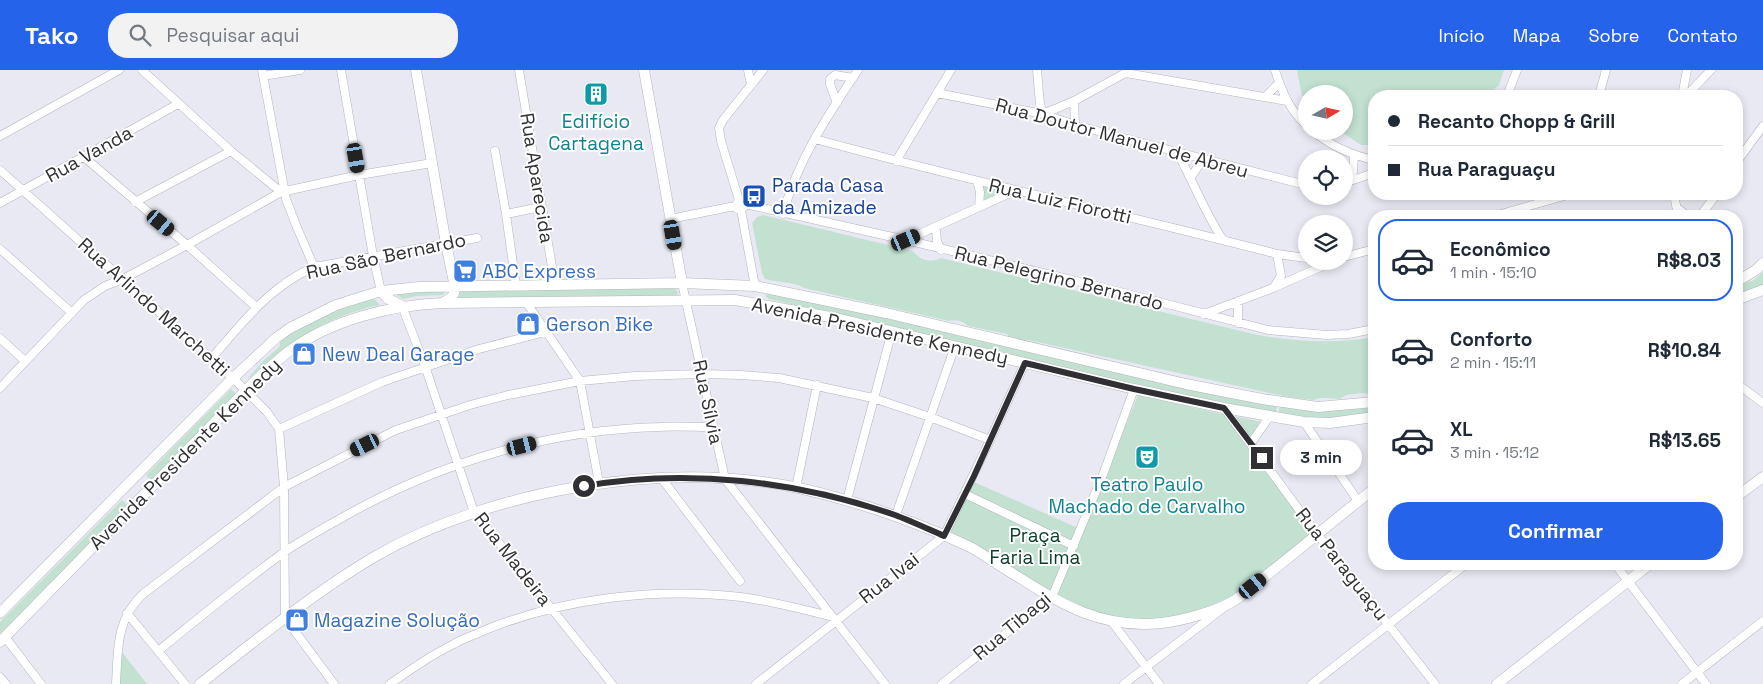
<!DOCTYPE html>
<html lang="pt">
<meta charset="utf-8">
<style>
body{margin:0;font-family:"Space Grotesk",sans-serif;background:#f2f2f3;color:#1f2937;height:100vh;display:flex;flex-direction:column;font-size:19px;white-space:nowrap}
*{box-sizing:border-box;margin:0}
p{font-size:16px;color:#747a83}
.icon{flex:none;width:28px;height:28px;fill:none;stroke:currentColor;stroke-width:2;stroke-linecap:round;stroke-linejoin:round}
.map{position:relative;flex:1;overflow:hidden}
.details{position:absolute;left:1368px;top:140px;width:375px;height:360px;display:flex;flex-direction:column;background:#fff;border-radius:20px;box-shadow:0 2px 8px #0003}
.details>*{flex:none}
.top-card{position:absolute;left:1368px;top:20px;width:375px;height:110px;border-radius:20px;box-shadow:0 2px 8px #0003;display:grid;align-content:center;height:110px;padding:0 20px;background:#fff}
.needle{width:32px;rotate:81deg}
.tools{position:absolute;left:1298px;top:15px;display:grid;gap:10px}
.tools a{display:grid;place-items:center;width:55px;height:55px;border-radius:50%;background:#fff;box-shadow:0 2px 8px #0003;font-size:25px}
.end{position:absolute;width:22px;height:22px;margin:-11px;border:6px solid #303034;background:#fff;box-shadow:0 0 0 2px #fff}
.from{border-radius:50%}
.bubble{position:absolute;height:35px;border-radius:18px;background:#fff;box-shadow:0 2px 8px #0003;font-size:16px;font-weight:600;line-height:35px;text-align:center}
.car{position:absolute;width:15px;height:30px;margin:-15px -8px;border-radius:6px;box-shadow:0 0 4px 1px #0007;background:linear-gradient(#222 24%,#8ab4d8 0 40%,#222 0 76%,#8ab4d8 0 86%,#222 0)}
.top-card b{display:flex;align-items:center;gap:18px;height:48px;font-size:19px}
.top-card b+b{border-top:1px solid #e0e1e3}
.top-card i{width:12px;height:12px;background:#1f2937}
ul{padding:9px 0 0;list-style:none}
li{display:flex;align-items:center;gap:15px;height:82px;margin:0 10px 8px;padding:0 10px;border:2px solid transparent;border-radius:20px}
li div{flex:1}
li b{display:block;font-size:19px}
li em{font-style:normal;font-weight:600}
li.current{border-color:#2563eb}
li>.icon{width:45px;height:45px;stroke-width:1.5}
.primary-button{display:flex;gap:10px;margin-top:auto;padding:10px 20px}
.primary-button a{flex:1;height:58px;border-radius:20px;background:#2563eb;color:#fff;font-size:20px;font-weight:600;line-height:58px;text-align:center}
header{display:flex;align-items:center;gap:30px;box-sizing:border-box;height:70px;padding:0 25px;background:#2563eb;color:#fff}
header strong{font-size:24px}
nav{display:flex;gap:28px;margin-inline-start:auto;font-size:18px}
.search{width:350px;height:45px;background:#f2f2f3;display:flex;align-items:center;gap:12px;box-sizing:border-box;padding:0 18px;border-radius:20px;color:#747a83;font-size:19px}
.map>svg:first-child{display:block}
</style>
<header>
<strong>Tako</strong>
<div class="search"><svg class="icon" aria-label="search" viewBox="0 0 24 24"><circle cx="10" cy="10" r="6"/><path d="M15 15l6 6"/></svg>Pesquisar aqui</div>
<nav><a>Início</a><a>Mapa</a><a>Sobre</a><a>Contato</a></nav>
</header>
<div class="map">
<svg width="1763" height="614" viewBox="0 0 1763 614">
<rect width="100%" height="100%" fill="#e9e9f3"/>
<!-- green -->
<path fill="#c2e1d1" d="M 1297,0 L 1504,0 L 1499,15 L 1486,26 L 1374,26 L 1374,75 L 1361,75 L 1340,61 L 1344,61 L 1344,24 L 1306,24 L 1306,27 L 1302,26 Z
M 982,115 L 1010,122 L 983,134 Z
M 763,145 L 913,181 C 921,191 930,193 941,188 L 1253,264 C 1293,272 1333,274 1374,267 L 1374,325 L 1363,323 L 1346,325 L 1340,329 L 1329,328 L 1318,328 L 1314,330 L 1288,327 L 1028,270 L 1010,269 L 1007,264 L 968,256 C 963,251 956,249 949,251 L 804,218 C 793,211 778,213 765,209 L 762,203 L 752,153 L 757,147 Z
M 1763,202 L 1763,218 L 1736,227 L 1736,216 L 1754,210 Z
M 674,218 L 678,222 L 677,226 L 458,228 L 460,221 Z
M 443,221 L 444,225 L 417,226 L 403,229 L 395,224 Z
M 769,223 L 894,248 L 1234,328 L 1277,336 L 1276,345 L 1243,340 L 769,229 L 765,226 Z
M 374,229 L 380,235 C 330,245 287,272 252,307 L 248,308 L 263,291 L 280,276 L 280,271 C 309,252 340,237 374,229 Z
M 231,319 L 236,324 L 151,410 L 146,405 Z
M 1138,325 L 1226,345 L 1311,463 L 1237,524 L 1187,546 L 1170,550 L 1107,549 L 1056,527 Z
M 1280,335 L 1308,341 L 1374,335 L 1374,344 L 1308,350 L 1278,345 Z
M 1234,346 L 1262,352 L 1251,369 Z
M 974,412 L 1078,458 L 1052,526 L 949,464 Z
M 122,430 L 127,435 L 0,565 L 0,552 Z
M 121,581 L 147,614 L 119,614 Z"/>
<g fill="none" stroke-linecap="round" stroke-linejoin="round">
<!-- minor casing -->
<g stroke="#b4b5be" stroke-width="9">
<path id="minor" d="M 142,0 L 231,81 L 281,122
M 262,0 L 286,129 L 296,155 L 314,197
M 341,0 L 373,186 L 381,221
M 519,0 L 555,215
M 748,0 L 751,15
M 1037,0 L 1040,34 L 1043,44 L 1074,31 L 1129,1
M 1275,0 C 1282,22 1289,39 1306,55
M 1126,3 L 1287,31
M 263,6 L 300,0
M 937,23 L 1043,44 L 1075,55 L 1177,82 L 1306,115
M 1507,26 L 1517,0
M 1599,26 L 1606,0
M 1682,26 L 1687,0
M 1686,26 L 1711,0
M 1265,27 L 1279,13
M 1074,31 L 1075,55
M 837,33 L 830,14 L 830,9 L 835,5 L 853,8
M 1313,61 C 1331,76 1351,85 1374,90
M 0,66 L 119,0
M 815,69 C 968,111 1123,144 1277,184 L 1306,188
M 495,81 L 506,144 L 516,216
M 1177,82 C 1193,111 1205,143 1223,170
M 84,87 L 187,175 L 256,237
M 896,91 L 951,0
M 1736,93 L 1763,56
M 0,100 L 233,308 L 267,342 L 279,359 L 284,417 L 285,548 L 334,614
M 1191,107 L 1203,89
M 977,111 L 980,122 L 979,137
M 1348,112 L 1353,102 L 1354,85
M 1344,113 L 1374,103
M 1674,124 L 1678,146
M 739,130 L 721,71 L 719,58 L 723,50 L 763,0
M 135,132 L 231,81
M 0,133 L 178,34
M 745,136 L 741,140 L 755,216
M 1677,138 L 1688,146
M 741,140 L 737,139 L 735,136 L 739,130 L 743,131 L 745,134 L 906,170 L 1097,216 L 1268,260 L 1327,265 L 1348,264 L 1374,259
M 506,144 L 541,137
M 783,144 C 797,91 828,45 858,0
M 1494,146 L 1571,124
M 1700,146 L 1717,124
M 670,149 L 735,136
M 936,158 L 937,171 L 941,180
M 906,170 L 1017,120
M 0,179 L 72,243
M 1344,187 L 1374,179
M 682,213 L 725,409 L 885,614
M 1274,217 L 1281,206 L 1277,184
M 526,232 L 580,311 L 599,413
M 402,236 L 425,296 L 474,442 L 612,614
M 1204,244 L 1273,218 L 1334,191
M 1238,253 L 1238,231
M 0,268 L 25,291
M 211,289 C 242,253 270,216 314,197 L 477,168
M 1736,313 L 1763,333
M 0,318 L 84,230 L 105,216 L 123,209 L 187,175 L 281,122 L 359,105 L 432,93
M 1224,338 L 1317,464 L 1435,614
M 1304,352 L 1358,431
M 279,359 L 382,312 L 479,279 L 545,262
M 1251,373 L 1270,346
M 662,409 L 740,511
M 796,418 L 817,315
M 965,424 L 1074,476
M 847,430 L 892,261
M 896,445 L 955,276
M 1615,494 L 1706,614
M 127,543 L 185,614
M 1112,552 L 1159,614
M 5,567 L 41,614
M 158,581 C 199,548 240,514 283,483 C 303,469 324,458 345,446 C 441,392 549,360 659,357 C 677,356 695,357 712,357
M 0,607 L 6,614
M 116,614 C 118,579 116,549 143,524 L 284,417 L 378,369 L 396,360 L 470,335 L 508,325 L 580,311 L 635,306 L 702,304 L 741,305 L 779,308 L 873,328 L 930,347 L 990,370
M 390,614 C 411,599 431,585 454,574 C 464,568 475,565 485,560 C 564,528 657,517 741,527 C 771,531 801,539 830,546
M 756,614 L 944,466 L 990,370 L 1025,293
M 942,614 L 1052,527 L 1104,402 L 1134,319
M 1124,614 L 1222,539
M 1312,614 L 1466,494
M 1682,614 L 1763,551"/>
</g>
<!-- major casing -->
<g stroke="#b4b5be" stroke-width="11">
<path id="major" d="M 416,0 L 446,174 L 455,217 C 455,226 451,228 444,232
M 644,0 L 682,213
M 1736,212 L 1756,200 L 1763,193
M 381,221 L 387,228 L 402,236
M 1736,230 L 1763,220
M 1736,427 L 1763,407
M 0,543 L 233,308 L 276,268 L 290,258 L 336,235 L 381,221 L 419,217 L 682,213 L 755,216 L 886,243 L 1186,314 L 1262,329 L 1318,337 L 1374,332
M 0,572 L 259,307 C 268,299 278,290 288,282 C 330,250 391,235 443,233 L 735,230 L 836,248 L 1134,319 L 1224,338 L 1304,352 L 1330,353 L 1374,347
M 200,614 C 256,570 312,524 374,487 C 492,419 665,390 799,418 C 856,431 912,450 966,475 C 977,480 988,488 999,495 C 1053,528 1094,560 1161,553 C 1181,551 1213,542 1230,533 C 1245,525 1259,511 1272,501 C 1306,474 1339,446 1374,419
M 1497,614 L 1650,494"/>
</g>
<!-- minor -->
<use href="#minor" stroke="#fff" stroke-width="8"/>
<!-- major -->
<use href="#major" stroke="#fff" stroke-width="10"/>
</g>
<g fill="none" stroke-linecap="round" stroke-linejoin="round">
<!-- route -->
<path stroke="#303034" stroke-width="6" d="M 584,416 C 688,398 796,411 895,445 C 911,451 928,459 944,466 L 974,406 L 1025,293 L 1134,319 L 1224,338 L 1262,388"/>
</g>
<!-- icons -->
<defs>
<g id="building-square" transform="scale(1.25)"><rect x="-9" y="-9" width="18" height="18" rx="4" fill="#0f9aa8" stroke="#fff"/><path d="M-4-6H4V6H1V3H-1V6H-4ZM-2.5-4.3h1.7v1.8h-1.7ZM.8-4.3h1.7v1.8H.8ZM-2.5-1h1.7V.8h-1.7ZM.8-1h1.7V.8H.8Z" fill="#fff"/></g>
<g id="bus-square" transform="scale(1.25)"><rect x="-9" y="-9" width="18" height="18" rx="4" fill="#1a4fb4" stroke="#fff"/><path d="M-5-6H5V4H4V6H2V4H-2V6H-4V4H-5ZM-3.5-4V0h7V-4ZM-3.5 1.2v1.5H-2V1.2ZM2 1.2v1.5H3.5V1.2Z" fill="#fff"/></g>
<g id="supermarket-square" transform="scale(1.25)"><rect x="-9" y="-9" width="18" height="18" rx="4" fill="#3f7fe0" stroke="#fff"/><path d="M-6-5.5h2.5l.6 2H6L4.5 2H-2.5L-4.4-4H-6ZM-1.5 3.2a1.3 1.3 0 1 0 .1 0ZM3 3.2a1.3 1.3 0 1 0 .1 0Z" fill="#fff"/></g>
<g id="shop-square" transform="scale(1.25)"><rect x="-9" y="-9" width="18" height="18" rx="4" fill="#3f7fe0" stroke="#fff"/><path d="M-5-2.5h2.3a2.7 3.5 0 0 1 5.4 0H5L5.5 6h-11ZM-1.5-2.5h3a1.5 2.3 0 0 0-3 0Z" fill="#fff"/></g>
<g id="theatre-square" transform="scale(1.25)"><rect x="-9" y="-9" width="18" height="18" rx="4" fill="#0f9aa8" stroke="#fff"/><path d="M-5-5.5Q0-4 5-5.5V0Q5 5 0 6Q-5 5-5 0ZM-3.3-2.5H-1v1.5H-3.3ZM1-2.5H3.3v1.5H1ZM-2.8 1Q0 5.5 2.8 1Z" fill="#fff"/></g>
</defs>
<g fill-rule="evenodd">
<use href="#building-square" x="596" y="24"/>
<use href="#bus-square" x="754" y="126"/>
<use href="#supermarket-square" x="465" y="201"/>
<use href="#shop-square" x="528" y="254"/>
<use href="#shop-square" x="304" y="284"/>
<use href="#theatre-square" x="1147" y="387"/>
<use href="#shop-square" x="297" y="550"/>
</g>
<g text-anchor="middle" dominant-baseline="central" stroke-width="4" stroke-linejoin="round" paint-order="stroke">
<!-- culture labels -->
<g font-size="19" fill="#0d838f" stroke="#fff">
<text x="596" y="51">Edifício<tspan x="596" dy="22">Cartagena</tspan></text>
<text x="1147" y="414">Teatro Paulo<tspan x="1147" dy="22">Machado de Carvalho</tspan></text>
</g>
<!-- street labels -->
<g font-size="19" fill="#303034" stroke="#fff">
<text transform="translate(1122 68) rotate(15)">Rua Doutor Manuel de Abreu</text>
<text transform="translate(89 84) rotate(-29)">Rua Vanda</text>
<text transform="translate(537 108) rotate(81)">Rua Aparecida</text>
<text transform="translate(1060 131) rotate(13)">Rua Luiz Fiorotti</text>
<text transform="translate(386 186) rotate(-12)">Rua São Bernardo</text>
<text transform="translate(1059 208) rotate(14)">Rua Pelegrino Bernardo</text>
<text transform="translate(154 237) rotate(42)">Rua Arlindo Marchetti</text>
<text transform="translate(880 261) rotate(12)">Avenida Presidente Kennedy</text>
<text transform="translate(708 332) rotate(78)">Rua Sílvia</text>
<text transform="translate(185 384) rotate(-45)">Avenida Presidente Kennedy</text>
<text transform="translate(513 489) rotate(52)">Rua Madeira</text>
<text transform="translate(1342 494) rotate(52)">Rua Paraguaçu</text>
<text transform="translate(889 508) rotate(-38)">Rua Ivai</text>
<text transform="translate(1012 556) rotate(-40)">Rua Tibagi</text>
</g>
<!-- transit labels -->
<g font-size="19" fill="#164399" stroke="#fff" text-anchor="start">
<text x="772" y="115">Parada Casa<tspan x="772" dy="22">da Amizade</tspan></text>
</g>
<!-- shop labels -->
<g font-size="19" fill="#366cbe" stroke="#fff" text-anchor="start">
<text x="482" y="201">ABC Express</text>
<text x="546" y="254">Gerson Bike</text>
<text x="322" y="284">New Deal Garage</text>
<text x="314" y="550">Magazine Solução</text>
</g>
<!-- park labels -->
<g font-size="19" fill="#0a3e2a" stroke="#fff">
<text x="1035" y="465">Praça<tspan x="1035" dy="22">Faria Lima</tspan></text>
</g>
</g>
</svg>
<div class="tools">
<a><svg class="needle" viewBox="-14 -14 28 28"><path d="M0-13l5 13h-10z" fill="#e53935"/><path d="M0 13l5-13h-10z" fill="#747a83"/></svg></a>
<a><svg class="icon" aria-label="locate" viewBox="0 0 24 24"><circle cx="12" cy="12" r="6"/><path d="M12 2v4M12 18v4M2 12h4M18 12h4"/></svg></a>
<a><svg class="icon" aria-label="layers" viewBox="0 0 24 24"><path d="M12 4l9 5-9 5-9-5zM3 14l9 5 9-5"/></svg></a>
</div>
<i class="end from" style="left:584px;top:416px"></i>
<i class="end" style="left:1262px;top:388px"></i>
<div class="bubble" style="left:1280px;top:370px;width:82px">3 min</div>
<i class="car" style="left:356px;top:88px;rotate:170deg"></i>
<i class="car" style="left:161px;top:153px;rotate:130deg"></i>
<i class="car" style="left:673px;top:165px;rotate:170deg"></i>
<i class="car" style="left:906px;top:170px;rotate:67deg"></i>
<i class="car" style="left:365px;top:375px;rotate:244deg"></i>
<i class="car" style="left:522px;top:376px;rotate:76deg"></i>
<i class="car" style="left:1253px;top:516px;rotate:51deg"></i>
<div class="top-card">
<b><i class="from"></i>Recanto Chopp &amp; Grill</b>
<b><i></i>Rua Paraguaçu</b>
</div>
<section class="details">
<ul>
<li class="current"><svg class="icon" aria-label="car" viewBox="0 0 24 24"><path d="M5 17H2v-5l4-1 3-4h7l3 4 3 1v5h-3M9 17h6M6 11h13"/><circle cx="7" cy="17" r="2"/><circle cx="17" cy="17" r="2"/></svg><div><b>Econômico</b><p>1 min · 15:10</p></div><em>R$8.03</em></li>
<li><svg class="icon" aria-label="car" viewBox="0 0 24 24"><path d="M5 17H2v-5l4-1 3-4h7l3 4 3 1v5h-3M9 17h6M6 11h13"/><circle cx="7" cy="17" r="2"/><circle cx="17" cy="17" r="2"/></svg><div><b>Conforto</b><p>2 min · 15:11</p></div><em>R$10.84</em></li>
<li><svg class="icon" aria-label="car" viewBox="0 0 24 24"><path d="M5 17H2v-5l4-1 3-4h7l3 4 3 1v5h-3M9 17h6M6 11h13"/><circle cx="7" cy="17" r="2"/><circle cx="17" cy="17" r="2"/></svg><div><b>XL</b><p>3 min · 15:12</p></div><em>R$13.65</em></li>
</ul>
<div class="primary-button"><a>Confirmar</a></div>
</section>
</div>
